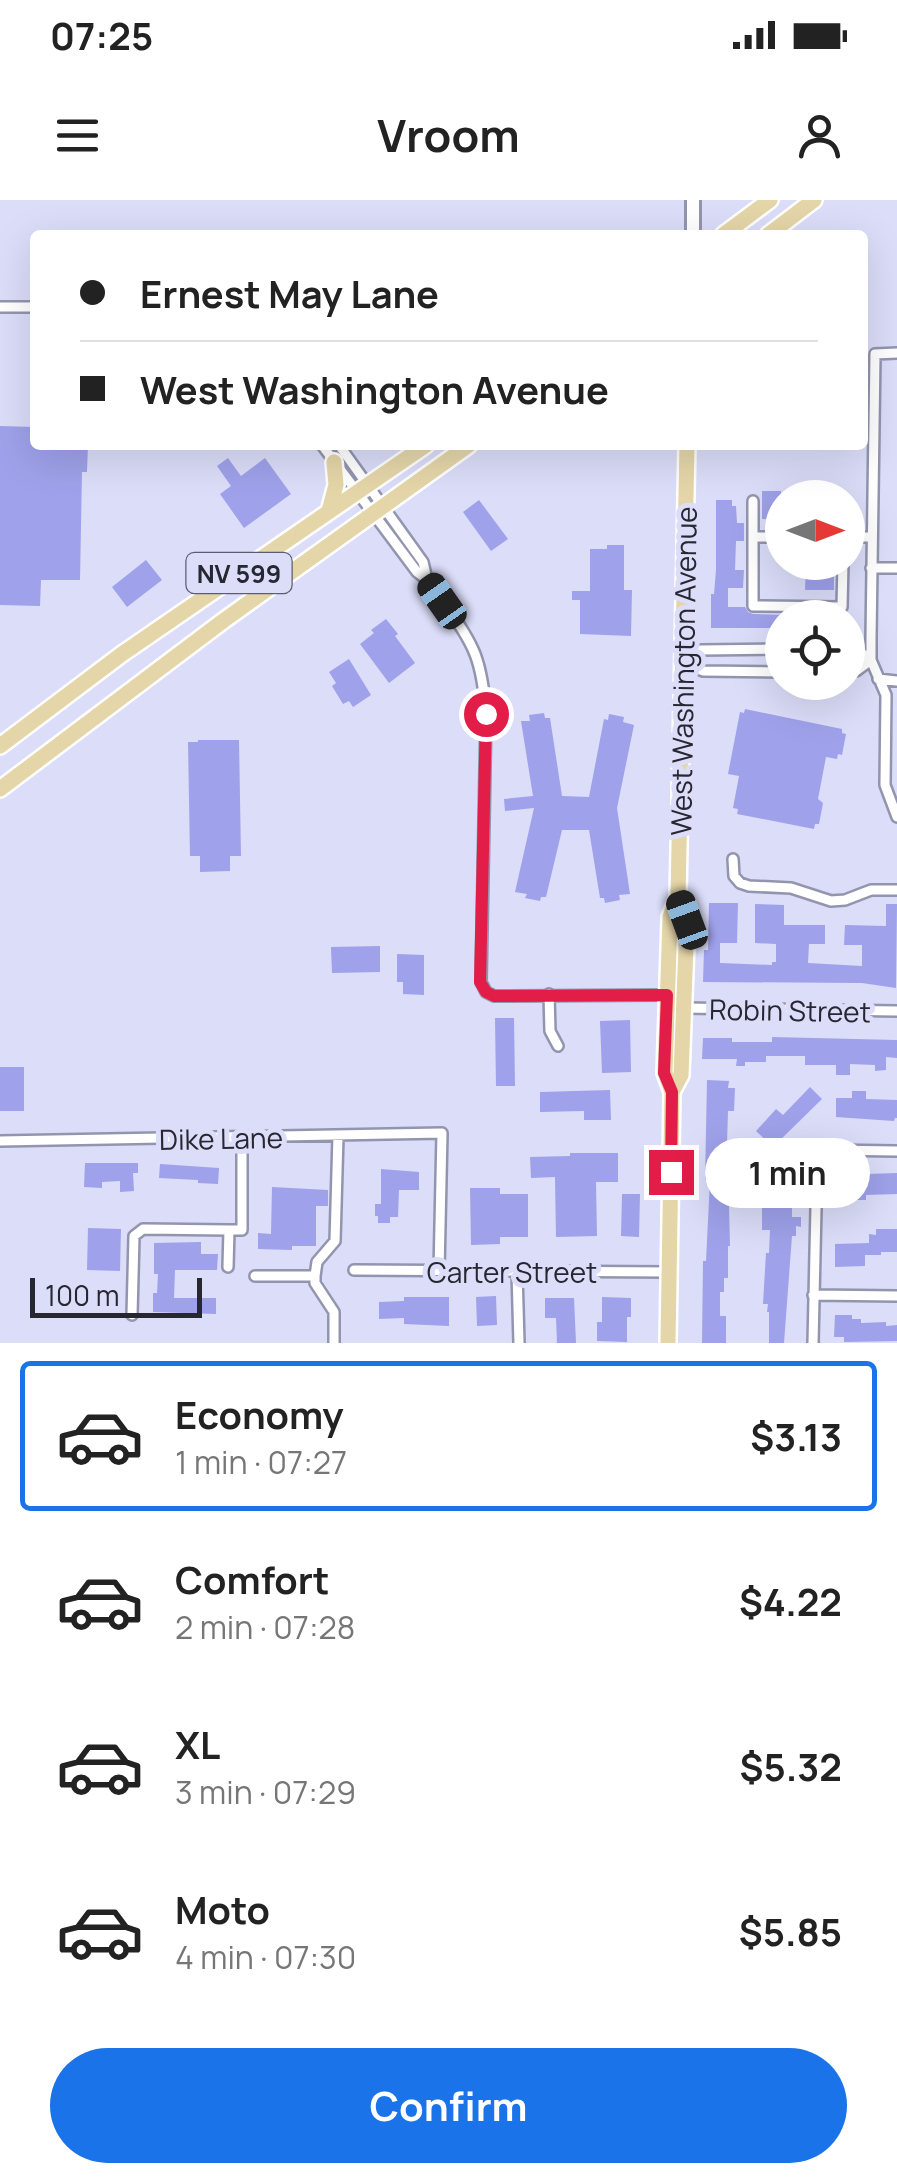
<!DOCTYPE html>
<meta charset="utf-8">
<style>
body{margin:0;font-family:Manrope,sans-serif;background:#f2f2f2;color:#222;height:100vh;display:flex;flex-direction:column;font-size:38px;white-space:nowrap}
*{box-sizing:border-box;margin:0}
p{font-size:32px;color:#767676}
.icon{flex:none;width:55px;height:55px;fill:none;stroke:currentColor;stroke-width:2;stroke-linecap:round;stroke-linejoin:round}
.map{position:relative;height:1143px;overflow:hidden}
.side{display:flex;flex-direction:column;background:#fff;flex:1}
.side>*{flex:none}
.hud{position:absolute;left:30px;top:30px;width:838px;height:220px;border-radius:10px;box-shadow:0 10px 40px #0002;display:grid;align-content:center;height:220px;padding:0 50px;background:#fff}
.needle{width:65px;rotate:90deg}
.controls{position:absolute;left:765px;top:280px;display:grid;gap:20px}
.controls a{display:grid;place-items:center;width:100px;height:100px;border-radius:50%;background:#fff;box-shadow:0 10px 40px #0002;font-size:50px}
.scale{position:absolute;left:30px;bottom:25px;width:172px;box-sizing:border-box;padding-left:10px;border:5px solid #262731;border-top:0;font-size:28px;line-height:35px;white-space:nowrap;color:#262731;-webkit-text-stroke:8px #dbddf9;paint-order:stroke}
.end{position:absolute;width:45px;height:45px;margin:-22px;border:12px solid #e11d48;background:#fff;box-shadow:0 0 0 5px #fff}
.from{border-radius:50%}
.bubble{position:absolute;height:70px;border-radius:35px;background:#fff;box-shadow:0 10px 40px #0002;font-size:32px;font-weight:700;line-height:70px;text-align:center}
.car{position:absolute;width:30px;height:60px;margin:-30px -15px;border-radius:12px;box-shadow:0 0 8px 2px #0007;background:linear-gradient(#222 24%,#8ab4d8 0 40%,#222 0 76%,#8ab4d8 0 86%,#222 0)}
.hud b{display:flex;align-items:center;gap:35px;height:95px;font-size:38px}
.hud b+b{border-top:2px solid #e0e0e0}
.hud i{width:25px;height:25px;background:#222}
ul{padding:18px 0 0;list-style:none}
li{display:flex;align-items:center;gap:30px;height:150px;margin:0 20px 15px;padding:0 30px;border:5px solid transparent;border-radius:10px}
li div{flex:1}
li b{display:block;font-size:38px}
li em{font-style:normal;font-weight:700}
li.current{border-color:#1a73e8}
li>.icon{width:90px;height:90px;stroke-width:1.5}
.button{display:flex;gap:20px;margin-top:auto;padding:20px 50px}
.button a{flex:1;height:115px;border-radius:60px;background:#1a73e8;color:#fff;font-size:40px;font-weight:700;line-height:115px;text-align:center}
.status{display:flex;justify-content:space-between;align-items:center;height:70px;padding:0 50px;background:#fff;direction:ltr}
.status svg{height:28px;fill:currentColor}
header{display:flex;justify-content:space-between;align-items:center;height:130px;padding:0 50px;background:#fff;font-size:45px;font-weight:700}
.map>svg:first-child{display:block}
</style>
<div class="status"><b>07:25</b><svg viewBox="0 0 49 12"><path d="M0 12V9h3v3zM5 12V6h3v6zM10 12V3h3v9zM15 12V0h3v12zM26 1h20v11H26zM47 4h2v5h-2z"/></svg></div>
<header><svg class="icon" aria-label="menu" viewBox="0 0 24 24"><path d="M4 6h16M4 12h16M4 18h16"/></svg>Vroom<svg class="icon" aria-label="person" viewBox="0 0 24 24"><circle cx="12" cy="8" r="4"/><path d="M4 21q1-7 8-7t8 7"/></svg></header>
<div class="map">
<svg width="897" height="1143" viewBox="0 0 897 1143">
<rect width="100%" height="100%" fill="#dbddf9"/>
<!-- building -->
<path fill="#9fa1ea" d="M 0,226 L 35,227 L 35,245 L 88,245 L 87,272 L 82,272 L 80,380 L 41,380 L 40,406 L 0,405 Z
M 228,258 L 241,276 L 265,258 L 291,294 L 244,328 L 220,294 L 231,286 L 217,266 Z
M 762,291 L 781,291 L 781,320 L 762,319 Z
M 479,300 L 508,339 L 491,351 L 463,312 Z
M 716,300 L 732,300 L 732,306 L 736,306 L 737,323 L 744,323 L 744,341 L 736,341 L 735,370 L 744,370 L 743,388 L 728,388 L 728,407 L 745,407 L 748,412 L 753,414 L 789,415 L 789,418 L 782,418 L 782,428 L 711,428 L 711,394 L 714,394 L 716,370 Z
M 607,345 L 624,345 L 624,390 L 632,390 L 631,436 L 580,434 L 580,400 L 572,400 L 572,391 L 590,391 L 590,349 L 607,349 Z
M 146,360 L 162,380 L 127,407 L 112,387 Z
M 806,362 L 834,362 L 834,390 L 805,390 Z
M 386,419 L 398,434 L 395,436 L 415,463 L 389,483 L 360,444 L 374,433 L 371,430 Z
M 349,459 L 371,495 L 353,507 L 349,501 L 343,504 L 332,486 L 336,483 L 329,472 Z
M 745,509 L 842,529 L 842,533 L 846,534 L 842,555 L 838,554 L 837,559 L 826,557 L 818,599 L 823,603 L 819,624 L 815,624 L 814,629 L 737,614 L 738,609 L 733,608 L 739,576 L 728,574 L 740,512 L 744,513 Z
M 544,513 L 545,518 L 550,518 L 562,596 L 589,597 L 604,519 L 608,520 L 609,514 L 624,517 L 623,522 L 634,525 L 617,608 L 630,694 L 619,695 L 620,700 L 605,703 L 604,698 L 600,698 L 589,630 L 562,630 L 546,697 L 541,697 L 540,701 L 525,698 L 527,694 L 515,692 L 534,608 L 505,611 L 504,599 L 533,596 L 521,521 L 530,521 L 529,515 Z
M 198,540 L 239,540 L 241,656 L 230,656 L 230,671 L 200,672 L 200,656 L 190,656 L 188,542 L 198,542 Z
M 709,703 L 738,703 L 737,743 L 720,743 L 720,763 L 772,765 L 772,762 L 776,762 L 776,744 L 755,743 L 755,704 L 784,705 L 784,725 L 825,725 L 825,744 L 809,744 L 808,763 L 862,766 L 862,745 L 844,745 L 845,725 L 886,726 L 886,704 L 897,704 L 896,788 L 862,783 L 703,782 L 704,750 L 708,750 Z
M 380,746 L 380,772 L 332,773 L 331,747 Z
M 397,754 L 424,755 L 424,795 L 403,794 L 403,782 L 397,782 Z
M 495,818 L 514,818 L 515,886 L 496,886 Z
M 630,820 L 631,872 L 602,873 L 600,821 Z
M 772,837 L 897,840 L 897,858 L 886,857 L 886,870 L 875,871 L 875,865 L 850,864 L 850,875 L 836,875 L 836,865 L 805,865 L 805,856 L 766,856 L 766,862 L 745,862 L 745,866 L 736,866 L 737,859 L 702,859 L 703,838 L 732,838 L 732,842 L 772,842 Z
M 0,867 L 24,867 L 24,911 L 0,911 Z
M 707,880 L 729,881 L 728,888 L 735,888 L 734,911 L 728,911 L 727,943 L 723,942 L 722,984 L 724,984 L 724,991 L 735,991 L 734,1006 L 729,1006 L 730,1046 L 728,1046 L 728,1078 L 724,1078 L 724,1092 L 720,1092 L 720,1116 L 726,1116 L 726,1143 L 702,1143 L 703,1061 L 706,1061 L 710,980 L 705,980 Z
M 810,887 L 822,899 L 773,947 L 756,931 L 776,909 L 783,915 Z
M 610,890 L 611,920 L 584,920 L 584,911 L 540,912 L 540,892 Z
M 852,891 L 866,891 L 866,899 L 897,900 L 897,918 L 895,918 L 894,921 L 836,917 L 836,898 L 852,898 Z
M 759,949 L 783,950 L 782,986 L 792,986 L 792,1017 L 801,1017 L 801,1027 L 796,1026 L 796,1036 L 792,1036 L 784,1143 L 769,1143 L 769,1112 L 767,1112 L 768,1104 L 763,1104 L 766,1053 L 769,1053 L 770,1030 L 762,1030 L 762,1004 L 766,1004 L 766,974 L 758,974 Z
M 570,953 L 618,953 L 618,982 L 596,982 L 597,1036 L 556,1037 L 555,977 L 531,978 L 530,957 L 570,956 Z
M 854,960 L 866,960 L 866,974 L 897,973 L 897,994 L 866,995 L 866,1000 L 843,1000 L 843,994 L 836,994 L 836,973 L 854,973 Z
M 85,963 L 138,963 L 138,973 L 133,973 L 134,991 L 120,992 L 120,981 L 102,982 L 102,988 L 84,987 Z
M 160,964 L 219,968 L 218,984 L 198,983 L 198,980 L 159,978 Z
M 381,969 L 419,972 L 419,990 L 399,990 L 398,1017 L 390,1017 L 390,1023 L 378,1023 L 378,1016 L 375,1016 L 375,1004 L 381,1004 Z
M 272,987 L 328,990 L 328,1006 L 316,1006 L 316,1046 L 292,1046 L 292,1050 L 258,1049 L 258,1033 L 271,1034 Z
M 470,988 L 500,988 L 500,994 L 528,994 L 528,1037 L 500,1037 L 500,1044 L 471,1045 Z
M 622,994 L 640,994 L 639,1037 L 621,1036 Z
M 88,1028 L 121,1029 L 120,1071 L 87,1070 Z
M 876,1029 L 897,1029 L 897,1052 L 881,1052 L 881,1055 L 865,1055 L 865,1066 L 835,1067 L 835,1044 L 869,1043 L 869,1034 L 876,1035 Z
M 201,1042 L 201,1054 L 218,1054 L 217,1070 L 175,1070 L 174,1098 L 216,1098 L 216,1114 L 153,1112 L 153,1093 L 157,1093 L 158,1074 L 154,1074 L 154,1043 Z
M 496,1096 L 497,1125 L 477,1126 L 476,1097 Z
M 404,1097 L 449,1097 L 449,1126 L 404,1124 L 404,1118 L 379,1119 L 379,1102 L 404,1101 Z
M 602,1097 L 631,1098 L 631,1117 L 627,1117 L 627,1142 L 597,1141 L 597,1122 L 602,1122 Z
M 545,1098 L 574,1098 L 576,1143 L 557,1143 L 556,1118 L 545,1118 Z
M 835,1115 L 852,1115 L 852,1119 L 861,1119 L 861,1123 L 886,1122 L 886,1126 L 897,1125 L 897,1141 L 844,1142 L 844,1137 L 834,1137 Z"/>
<g fill="none" stroke-linecap="round" stroke-linejoin="round">
<!-- minor casing -->
<g stroke="#9395ae" stroke-width="14">
<path id="minor" d="M 0,107 L 35,107
M 897,153 L 875,154 L 871,438 L 871,460 L 886,495 L 885,585 L 897,617
M 322,245 L 417,372 C 429,380 435,391 444,403 C 475,445 482,461 486,514 L 481,782 L 486,792 L 494,796 L 667,795
M 339,245 L 423,362 L 427,379
M 753,301 L 753,406 L 842,407 L 843,362
M 753,337 L 782,337
M 848,337 L 872,337
M 871,368 L 897,368
M 848,449 L 858,450 L 871,460 L 856,471 L 848,471
M 683,462 L 703,471 L 782,472
M 684,462 L 701,450 L 782,449
M 878,479 L 897,481
M 733,659 L 734,676 L 740,683 L 749,686 L 791,688 L 831,701 L 845,700 L 871,690 L 897,690
M 549,794 L 550,831 L 558,846
M 684,808 L 897,811
M 0,941 L 442,933 L 439,1071
M 228,1067 L 229,1030 L 242,1030 L 242,937
M 354,1070 L 670,1072
M 517,1072 L 519,1143
M 255,1076 L 315,1076
M 813,1095 L 897,1096
M 132,1115 L 134,1036 L 143,1029 L 229,1030
M 334,1143 L 334,1112 L 315,1083 L 315,1076 L 317,1062 L 335,1041 L 338,936
M 813,1143 L 817,963 L 820,954 L 827,950 L 897,951"/>
</g>
<!-- secondary casing -->
<g stroke="#9395ae" stroke-width="18">
<path id="secondary" d="M 693,35 L 693,0"/>
</g>
<!-- primary casing -->
<g stroke="#fff" stroke-width="20">
<path id="primary" d="M 723,35 L 770,0
M 768,35 L 814,0
M 329,311 L 336,285 L 334,262
M 0,546 L 122,454 L 426,245
M 0,589 L 223,421 L 469,245
M 672,892 L 681,875 L 687,720 L 678,697 L 687,245
M 668,1143 L 672,892 L 665,873 L 670,717 L 678,697"/>
</g>
<!-- minor -->
<use href="#minor" stroke="#fff" stroke-width="9"/>
<!-- secondary -->
<use href="#secondary" stroke="#fff" stroke-width="12"/>
<!-- primary -->
<use href="#primary" stroke="#e5d6a9" stroke-width="15"/>
</g>
<g fill="none" stroke-linecap="round" stroke-linejoin="round">
<!-- route -->
<path stroke="#e11d48" stroke-width="12" d="M 486,514 L 480,782 L 486,792 L 494,796 L 667,795 L 664,873 L 672,892 L 671,972"/>
</g>
<g text-anchor="middle" dominant-baseline="central" stroke-width="10" stroke-linejoin="round" paint-order="stroke">
<!-- shield labels -->
<rect fill="#dbddf9" stroke="#5c5e6d" stroke-width="2.5" x="186.5" y="353" width="105" height="40" rx="8"/>
<g font-size="25" font-weight="bold" fill="#262731">
<text x="239" y="373">NV 599</text>
</g>
<!-- street labels -->
<g font-size="28" fill="#262731" stroke="#dbddf9">
<text transform="translate(683 471) rotate(-89)">West Washington Avenue</text>
<text transform="translate(790 810) rotate(1)">Robin Street</text>
<text transform="translate(221 938) rotate(-1)">Dike Lane</text>
<text x="512" y="1072">Carter Street</text>
</g>
</g>
</svg>
<div class="controls">
<a><svg class="needle" viewBox="-14 -14 28 28"><path d="M0-13l5 13h-10z" fill="#e53935"/><path d="M0 13l5-13h-10z" fill="#767676"/></svg></a>
<a><svg class="icon" aria-label="locate" viewBox="0 0 24 24"><circle cx="12" cy="12" r="6"/><path d="M12 2v4M12 18v4M2 12h4M18 12h4"/></svg></a>
</div>
<div class="scale">100 m</div>
<i class="end from" style="left:486px;top:514px"></i>
<i class="end" style="left:671px;top:972px"></i>
<div class="bubble" style="left:705px;top:938px;width:165px">1 min</div>
<i class="car" style="left:442px;top:401px;rotate:325deg"></i>
<i class="car" style="left:687px;top:720px;rotate:340deg"></i>
<div class="hud">
<b><i class="from"></i>Ernest May Lane</b>
<b><i></i>West Washington Avenue</b>
</div>
</div>
<section class="side">
<ul>
<li class="current"><svg class="icon" aria-label="car" viewBox="0 0 24 24"><path d="M5 17H2v-5l4-1 3-4h7l3 4 3 1v5h-3M9 17h6M6 11h13"/><circle cx="7" cy="17" r="2"/><circle cx="17" cy="17" r="2"/></svg><div><b>Economy</b><p>1 min · 07:27</p></div><em>$3.13</em></li>
<li><svg class="icon" aria-label="car" viewBox="0 0 24 24"><path d="M5 17H2v-5l4-1 3-4h7l3 4 3 1v5h-3M9 17h6M6 11h13"/><circle cx="7" cy="17" r="2"/><circle cx="17" cy="17" r="2"/></svg><div><b>Comfort</b><p>2 min · 07:28</p></div><em>$4.22</em></li>
<li><svg class="icon" aria-label="car" viewBox="0 0 24 24"><path d="M5 17H2v-5l4-1 3-4h7l3 4 3 1v5h-3M9 17h6M6 11h13"/><circle cx="7" cy="17" r="2"/><circle cx="17" cy="17" r="2"/></svg><div><b>XL</b><p>3 min · 07:29</p></div><em>$5.32</em></li>
<li><svg class="icon" aria-label="car" viewBox="0 0 24 24"><path d="M5 17H2v-5l4-1 3-4h7l3 4 3 1v5h-3M9 17h6M6 11h13"/><circle cx="7" cy="17" r="2"/><circle cx="17" cy="17" r="2"/></svg><div><b>Moto</b><p>4 min · 07:30</p></div><em>$5.85</em></li>
</ul>
<div class="button"><a>Confirm</a></div>
</section>
